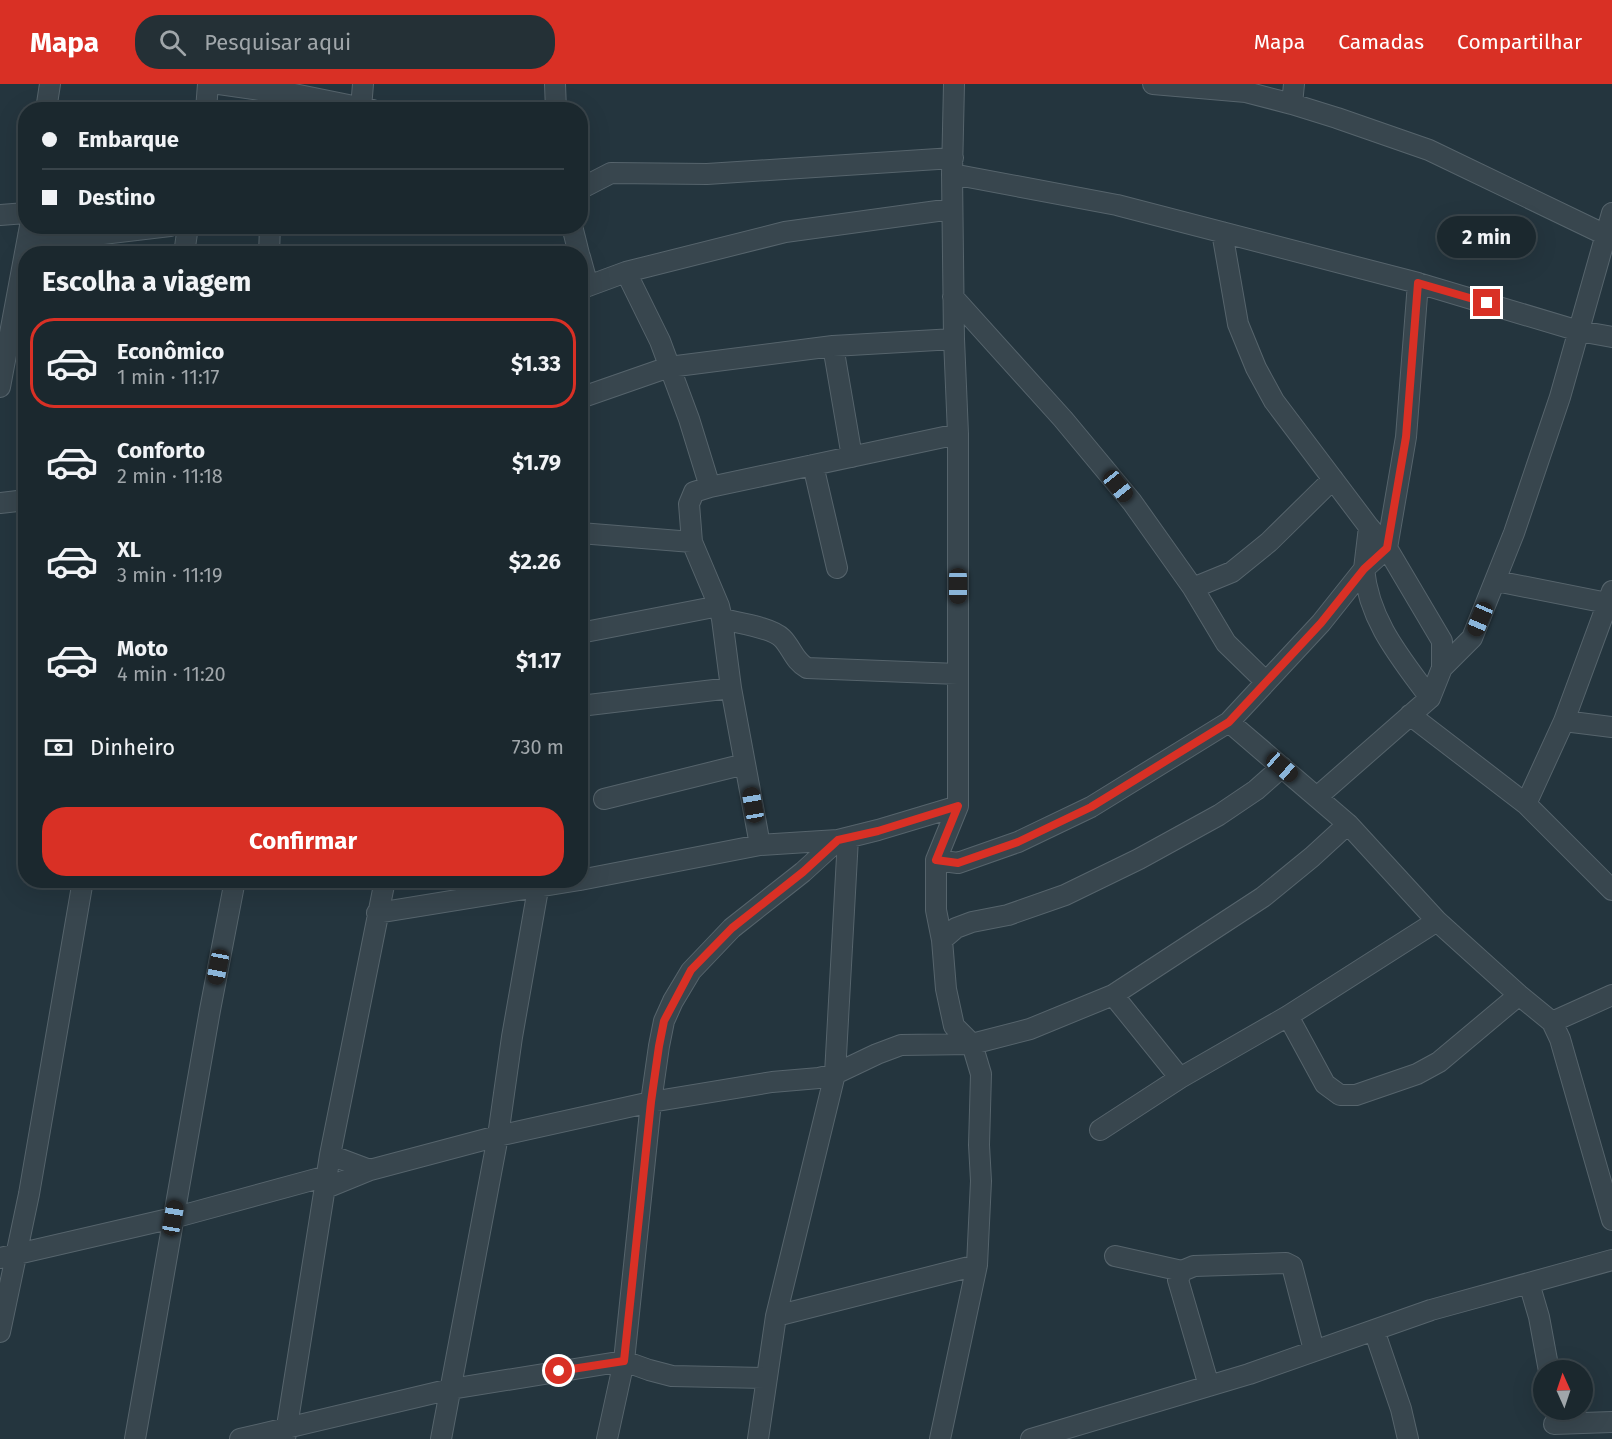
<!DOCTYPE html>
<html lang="pt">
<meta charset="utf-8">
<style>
body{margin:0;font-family:"Fira Sans",sans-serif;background:#243036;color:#f1f3f6;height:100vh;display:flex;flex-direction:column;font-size:22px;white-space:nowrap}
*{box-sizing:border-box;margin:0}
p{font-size:20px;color:#a0a6aa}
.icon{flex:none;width:33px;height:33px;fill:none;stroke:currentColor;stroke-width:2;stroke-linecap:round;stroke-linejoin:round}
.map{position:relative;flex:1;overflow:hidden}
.details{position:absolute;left:18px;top:162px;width:570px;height:642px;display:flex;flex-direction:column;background:#1b282e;border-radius:24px;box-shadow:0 6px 24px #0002,0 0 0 2px #39444a}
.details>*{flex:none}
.banner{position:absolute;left:18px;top:18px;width:570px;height:132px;border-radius:24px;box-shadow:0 6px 24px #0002,0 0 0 2px #39444a;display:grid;align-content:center;height:132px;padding:0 24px;background:#1b282e}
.needle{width:39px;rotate:357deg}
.tools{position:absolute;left:1533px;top:1276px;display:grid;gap:12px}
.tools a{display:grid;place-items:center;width:60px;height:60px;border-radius:50%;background:#1b282e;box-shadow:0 6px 24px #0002,0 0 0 2px #39444a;font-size:30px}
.end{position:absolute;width:27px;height:27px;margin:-14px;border:8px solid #d93025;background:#fff;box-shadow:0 0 0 3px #fff}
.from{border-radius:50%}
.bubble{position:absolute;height:42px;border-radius:21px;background:#1b282e;box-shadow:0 6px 24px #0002,0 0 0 2px #39444a;font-size:20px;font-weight:700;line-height:42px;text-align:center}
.car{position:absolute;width:18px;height:36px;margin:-18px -9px;border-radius:8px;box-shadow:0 0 4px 2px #0007;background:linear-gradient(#222 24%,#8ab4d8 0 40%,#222 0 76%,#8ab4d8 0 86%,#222 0)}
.banner b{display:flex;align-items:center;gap:21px;height:57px;font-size:22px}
.banner b+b{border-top:2px solid #39444a}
.banner i{width:15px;height:15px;background:#f1f3f6}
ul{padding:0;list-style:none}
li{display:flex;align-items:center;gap:18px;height:90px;margin:0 12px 9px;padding:0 12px;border:3px solid transparent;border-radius:24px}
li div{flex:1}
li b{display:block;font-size:22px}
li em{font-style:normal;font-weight:700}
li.current{border-color:#d93025}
li>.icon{width:54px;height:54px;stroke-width:1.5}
h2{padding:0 24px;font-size:27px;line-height:72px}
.pay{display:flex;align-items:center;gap:15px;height:66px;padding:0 24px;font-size:22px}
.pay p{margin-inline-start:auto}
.button{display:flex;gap:12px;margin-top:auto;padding:12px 24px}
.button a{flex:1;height:69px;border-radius:24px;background:#d93025;color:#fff;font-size:24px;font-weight:700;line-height:69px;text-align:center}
header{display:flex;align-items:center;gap:36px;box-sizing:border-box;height:84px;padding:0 30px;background:#d93025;color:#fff}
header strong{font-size:28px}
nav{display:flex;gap:33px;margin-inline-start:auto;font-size:21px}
.search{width:420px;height:54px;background:#243036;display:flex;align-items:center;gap:15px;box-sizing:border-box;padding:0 21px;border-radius:24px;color:#a0a6aa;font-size:22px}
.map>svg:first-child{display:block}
</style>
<header>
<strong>Mapa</strong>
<div class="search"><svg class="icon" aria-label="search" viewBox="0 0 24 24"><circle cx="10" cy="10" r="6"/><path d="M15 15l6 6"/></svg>Pesquisar aqui</div>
<nav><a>Mapa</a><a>Camadas</a><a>Compartilhar</a></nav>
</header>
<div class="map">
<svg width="1612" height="1355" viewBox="0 0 1612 1355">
<rect width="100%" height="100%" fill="#24353e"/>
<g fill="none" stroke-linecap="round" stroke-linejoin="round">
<!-- minor casing -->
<g stroke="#56646c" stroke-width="22">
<path id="minor" d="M 219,0 L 260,6 L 284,8 L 373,26
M 555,0 L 556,26
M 1153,0 L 1246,8 L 1292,20 L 1337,34 L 1429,66 L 1612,154
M 1292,20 L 1294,0
M 361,24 L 363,0
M 46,26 L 50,0
M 206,26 L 208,0
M 282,26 L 284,8
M 952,90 L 1117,121 L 1418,199 L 1579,247 L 1612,253
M 580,105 L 611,89 L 707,90 L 953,74
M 0,131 L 26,129
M 572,142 L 579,170
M 1222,148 L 1238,240 L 1256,284 L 1274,317 L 1369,443 L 1387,464 L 1442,557 L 1442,584 L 1430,614 L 1317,713
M 28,152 L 94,151 L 170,142
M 184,170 L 188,142
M 269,170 L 270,142
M 580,173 L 588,202
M 626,188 L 660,257 L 689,335 L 710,403
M 1418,199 L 1406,353 L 1387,464 L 1364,485 C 1369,537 1400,573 1430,614
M 580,205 L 626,188 L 785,148 L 952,125
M 953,213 L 1063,335 L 1132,418 L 1193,504 L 1226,559 L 1265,597
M 833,262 L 852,373
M 0,303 L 30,142
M 580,314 L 669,283 L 833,262 L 954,255
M 813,381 L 837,484
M 0,419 L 26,416
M 580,449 L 692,458
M 1496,497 L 1612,520
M 1193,504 L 1232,488 L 1269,458 L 1333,395
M 722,535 C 738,539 771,543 782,554 C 792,564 794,577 807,584 L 958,590
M 580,549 L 719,522
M 1442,584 L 1472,554 L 1514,449 L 1560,313 L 1612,129
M 580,622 L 731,604
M 1410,631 L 1526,720 L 1612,806
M 1564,637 L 1612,643
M 1229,638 L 1348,740 L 1437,837 L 1519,911 L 1552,938 L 1560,955 L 1612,1136
M 604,715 L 745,680
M 1526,720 L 1564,637 L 1612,507
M 760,761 L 731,604 L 722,535 L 719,522 L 692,458 L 689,420 L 694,408 L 710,403 L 958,350
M 936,776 L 958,779 L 1018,758 L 1091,723 L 1229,638 L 1321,539 L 1364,485 L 1369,443
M 580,796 L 760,761 L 838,756
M 377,829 L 580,796
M 942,856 L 956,844 L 972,838 L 1008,831 L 1065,811 L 1139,775 L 1219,731 L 1256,706 L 1282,683
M 1113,911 L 1180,994
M 1288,932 L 1325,1000 L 1340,1011 L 1356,1011 L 1417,990 L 1439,978 L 1519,911
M 1552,938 L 1612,911
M 1100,1046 L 1180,994 L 1288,932 L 1437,837
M 330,1071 L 370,1086
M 326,1104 L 370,1086 L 498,1052 L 651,1018 L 772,998 L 819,994 L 835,990 L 877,970 L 901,961 L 972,960 L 1030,945 L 1113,911 L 1263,813 L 1312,773 L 1348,740
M 1115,1172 L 1182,1187
M 0,1174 L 173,1134 L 327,1092
M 1529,1199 L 1539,1233 L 1549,1287
M 776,1232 L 977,1181
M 1374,1246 L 1401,1325 L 1408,1355
M 0,1248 L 29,1110 L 83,796
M 1209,1302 L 1178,1196 L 1182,1187 L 1194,1182 L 1286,1179 L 1292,1182 L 1314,1266
M 1554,1340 L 1612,1338
M 135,1355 L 210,926 L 235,796
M 240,1355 L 451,1305 L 624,1277 L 649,1286 L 672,1292 L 767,1294
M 285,1355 L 330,1071 L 385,796
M 441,1355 L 498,1052 L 512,953 L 538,805
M 607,1355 L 624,1277 L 651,1018 L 659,962 L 664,937 L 673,917 L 691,887 L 732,844 L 803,788 L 838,756 L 878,746 L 958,722
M 758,1355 L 776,1232 L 835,990 L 848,754
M 940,1355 L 977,1181 L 981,1097 L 979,1061 L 981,990 L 972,960 L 954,942 L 946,905 L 942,856 L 936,826 L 936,776 L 958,722 L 958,350 L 954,255 L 952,90 L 954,0
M 1031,1355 L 1249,1290 L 1431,1226 L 1612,1176"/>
</g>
<!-- minor -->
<use href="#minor" stroke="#38464e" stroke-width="20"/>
</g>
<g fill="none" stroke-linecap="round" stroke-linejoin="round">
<!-- route -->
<path stroke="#d93025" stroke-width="8" d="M 559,1287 L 624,1277 L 651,1018 L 659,962 L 664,937 L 691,886 L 732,844 L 803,788 L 838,756 L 878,747 L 958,722 L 936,776 L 958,779 L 1018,758 L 1091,723 L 1229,638 L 1321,539 L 1364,485 L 1387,464 L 1406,353 L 1418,199 L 1487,219"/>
</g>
</svg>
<div class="tools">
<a><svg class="needle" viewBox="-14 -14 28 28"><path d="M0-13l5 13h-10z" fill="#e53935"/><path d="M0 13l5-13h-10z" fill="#a0a6aa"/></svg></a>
</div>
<i class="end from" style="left:559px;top:1287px"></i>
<i class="end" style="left:1487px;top:219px"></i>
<div class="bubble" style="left:1437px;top:132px;width:99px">2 min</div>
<i class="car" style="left:1118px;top:402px;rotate:141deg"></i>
<i class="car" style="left:958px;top:502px;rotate:180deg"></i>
<i class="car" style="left:1480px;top:535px;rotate:203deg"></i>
<i class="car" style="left:1282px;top:683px;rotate:131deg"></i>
<i class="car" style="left:753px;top:721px;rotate:350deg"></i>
<i class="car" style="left:218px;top:883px;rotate:191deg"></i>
<i class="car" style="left:173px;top:1134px;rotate:10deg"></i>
<div class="banner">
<b><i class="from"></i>Embarque</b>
<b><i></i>Destino</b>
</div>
<section class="details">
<h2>Escolha a viagem</h2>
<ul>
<li class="current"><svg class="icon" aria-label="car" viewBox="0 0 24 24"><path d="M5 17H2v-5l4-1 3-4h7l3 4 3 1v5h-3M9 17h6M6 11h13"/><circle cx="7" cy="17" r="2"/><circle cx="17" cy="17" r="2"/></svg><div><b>Econômico</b><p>1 min · 11:17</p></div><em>$1.33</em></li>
<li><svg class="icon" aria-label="car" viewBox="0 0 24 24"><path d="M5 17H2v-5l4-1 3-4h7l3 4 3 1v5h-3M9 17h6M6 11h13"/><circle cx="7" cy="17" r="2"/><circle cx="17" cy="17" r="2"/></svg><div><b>Conforto</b><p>2 min · 11:18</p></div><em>$1.79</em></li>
<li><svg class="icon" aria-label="car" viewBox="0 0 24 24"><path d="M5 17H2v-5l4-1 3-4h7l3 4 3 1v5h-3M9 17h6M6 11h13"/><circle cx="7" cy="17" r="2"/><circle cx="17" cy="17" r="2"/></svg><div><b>XL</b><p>3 min · 11:19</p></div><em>$2.26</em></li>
<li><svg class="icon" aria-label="car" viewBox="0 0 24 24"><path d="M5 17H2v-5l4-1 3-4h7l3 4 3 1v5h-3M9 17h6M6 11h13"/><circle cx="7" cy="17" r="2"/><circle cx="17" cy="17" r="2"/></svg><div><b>Moto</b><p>4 min · 11:20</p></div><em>$1.17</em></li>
</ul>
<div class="pay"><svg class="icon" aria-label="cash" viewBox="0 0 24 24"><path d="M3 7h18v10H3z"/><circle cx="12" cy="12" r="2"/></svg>Dinheiro<p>730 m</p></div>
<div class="button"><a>Confirmar</a></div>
</section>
</div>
